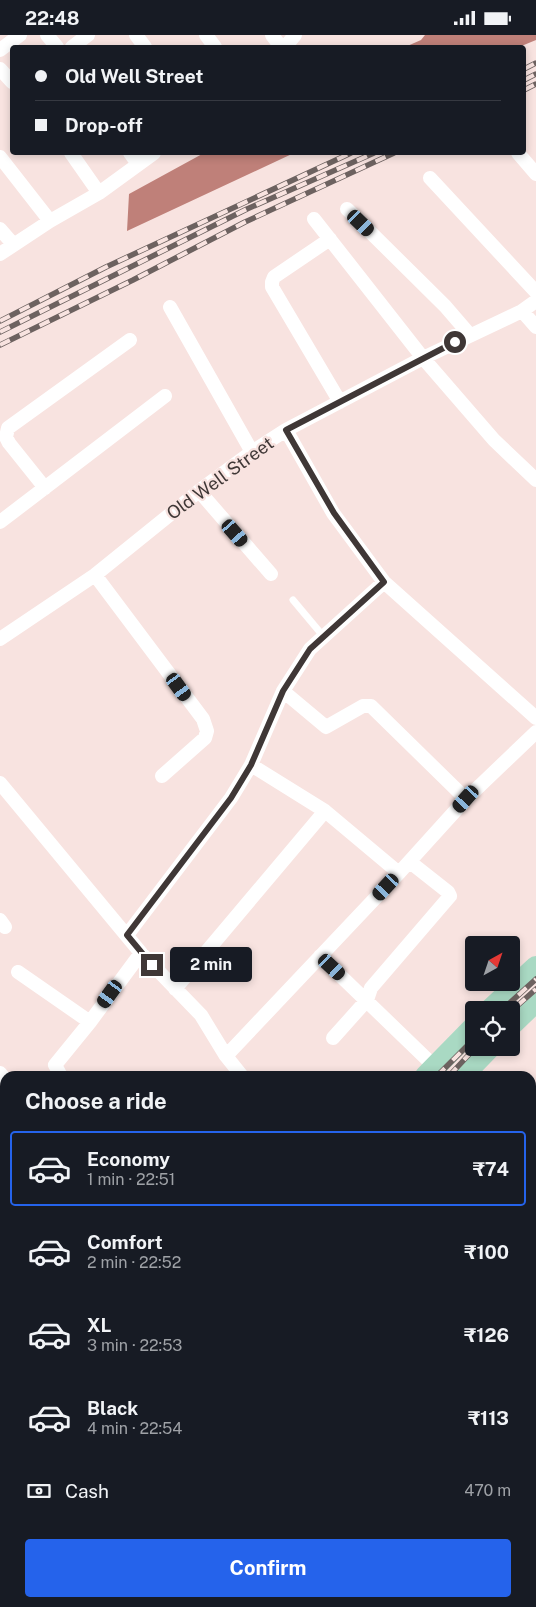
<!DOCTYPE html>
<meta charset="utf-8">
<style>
body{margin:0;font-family:"Public Sans",sans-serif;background:#20242c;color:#f1f3f6;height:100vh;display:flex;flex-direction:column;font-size:19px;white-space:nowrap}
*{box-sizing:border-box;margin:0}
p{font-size:16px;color:#9ea1a6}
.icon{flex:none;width:28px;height:28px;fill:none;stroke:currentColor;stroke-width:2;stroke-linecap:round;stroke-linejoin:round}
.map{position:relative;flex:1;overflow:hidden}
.drawer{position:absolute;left:0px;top:1036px;width:536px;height:536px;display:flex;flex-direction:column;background:#171b24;border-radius:15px 15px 0 0;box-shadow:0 2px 8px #0003}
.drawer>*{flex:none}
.banner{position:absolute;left:10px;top:10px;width:516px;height:110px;border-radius:5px;box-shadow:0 2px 8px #0003;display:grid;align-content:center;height:110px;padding:0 25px;background:#171b24}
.needle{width:32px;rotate:40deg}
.controls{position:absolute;left:465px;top:901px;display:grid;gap:10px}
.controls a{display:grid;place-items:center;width:55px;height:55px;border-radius:5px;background:#171b24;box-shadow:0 2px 8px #0003;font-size:25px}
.end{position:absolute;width:22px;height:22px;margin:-11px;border:6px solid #3f3736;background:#fff;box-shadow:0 0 0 2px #fff}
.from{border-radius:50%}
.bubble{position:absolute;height:35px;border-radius:5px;background:#171b24;box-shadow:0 2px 8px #0003;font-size:16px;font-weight:700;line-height:35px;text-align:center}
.car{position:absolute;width:15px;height:30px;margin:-15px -8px;border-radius:6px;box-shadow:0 0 4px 1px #0007;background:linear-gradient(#222 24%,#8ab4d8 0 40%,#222 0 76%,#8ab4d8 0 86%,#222 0)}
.banner b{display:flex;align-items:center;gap:18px;height:48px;font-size:19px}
.banner b+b{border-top:1px solid #363941}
.banner i{width:12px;height:12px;background:#f1f3f6}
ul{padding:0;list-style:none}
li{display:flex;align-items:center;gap:15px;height:75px;margin:0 10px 8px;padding:0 15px;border:2px solid transparent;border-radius:5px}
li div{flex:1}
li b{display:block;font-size:19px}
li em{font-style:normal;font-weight:700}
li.selected{border-color:#2563eb}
li>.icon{width:45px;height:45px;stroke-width:1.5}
h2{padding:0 25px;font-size:22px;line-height:60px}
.pay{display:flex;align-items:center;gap:12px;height:55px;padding:0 25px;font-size:19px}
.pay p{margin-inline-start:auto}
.action{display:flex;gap:10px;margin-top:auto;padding:10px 25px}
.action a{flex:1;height:58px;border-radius:5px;background:#2563eb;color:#fff;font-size:20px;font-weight:700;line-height:58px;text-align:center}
.status{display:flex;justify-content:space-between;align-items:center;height:35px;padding:0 25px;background:#171b24;direction:ltr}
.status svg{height:14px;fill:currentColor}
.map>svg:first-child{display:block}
</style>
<div class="status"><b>22:48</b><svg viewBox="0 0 49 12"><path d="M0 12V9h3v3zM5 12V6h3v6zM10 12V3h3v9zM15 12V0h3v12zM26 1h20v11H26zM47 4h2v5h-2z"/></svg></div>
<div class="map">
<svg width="536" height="1572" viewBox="0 0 536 1572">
<rect width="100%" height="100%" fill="#f8e3e0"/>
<!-- water -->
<path fill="#bf8079" d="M 425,0 L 536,0 L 536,5 L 519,12 L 405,12 L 421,5 Z
M 204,118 L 294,118 L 127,196 L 129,159 Z"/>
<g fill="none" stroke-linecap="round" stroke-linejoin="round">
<!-- lane -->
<path stroke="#fff" stroke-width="7" d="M 293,565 L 324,602"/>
<!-- street -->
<path stroke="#fff" stroke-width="14" d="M 47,0 L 57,12
M 136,0 L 145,12
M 206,0 L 215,12
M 272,0 L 281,12
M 72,12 L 88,0
M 285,12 L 295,0
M 0,15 L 20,0
M 0,34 L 12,47
M 71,118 L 99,158
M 130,118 L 138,129
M 518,118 L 536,139
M 0,122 L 50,186
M 430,143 L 536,257
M 347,174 L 445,271 L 470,300
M 314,184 L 423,323 L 494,405 L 536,445
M 0,194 L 13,209
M 330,204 L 274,242 L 272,247 L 272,252 L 340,367
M 0,219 L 50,186 L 99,158 L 154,118
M 170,272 L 252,417
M 522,276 L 536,292
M 286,395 L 333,478 L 384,547 L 536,683
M 45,453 L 9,408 L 6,402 L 8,393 L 130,305
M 199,456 L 271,539
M 0,487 L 165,361
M 95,540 L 203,684 L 207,696 L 205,703 L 162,741
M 0,604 L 95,540 L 199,456 L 252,417 L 286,395 L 423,323 L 522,276 L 536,266
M 283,656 L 326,692 L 363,671 L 371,671 L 466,764
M 251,730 L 325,776 L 399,838
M 0,748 L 141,918 L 201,980 L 226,1021 L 242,1041
M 0,885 L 5,892
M 127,900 L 231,763 L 251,730 L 283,656 L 310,614 L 384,547
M 320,921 L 435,1032
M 18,937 L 90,987
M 175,954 L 325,776
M 333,1003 L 367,965 L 371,953 L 450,861 L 448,857 L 410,827
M 226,1021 L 399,838 L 466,764 L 536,697
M 0,1038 L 5,1044
M 61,1041 L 55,1030 L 90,987 L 141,918
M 0,1116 L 5,1112
M 531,1147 L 536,1146
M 531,1214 L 536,1220
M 531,1345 L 536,1352
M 531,1389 L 536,1385
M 531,1497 L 536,1494
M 0,1509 L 5,1502
M 531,1529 L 536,1535
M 101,1572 L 105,1568
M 140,1572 L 144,1568
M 395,1572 L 400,1568"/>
<!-- secondary -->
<path stroke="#fff" stroke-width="20" d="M 214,1568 L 219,1572"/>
<!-- primary -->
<path stroke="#a9d9c3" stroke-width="22" d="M 490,975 L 536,932
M 511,990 L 536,966
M 426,1041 L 474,992
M 462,1041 L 490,1012
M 0,1373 L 5,1370
M 0,1405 L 5,1402"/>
<!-- rail casing -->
<g stroke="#6d6260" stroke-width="5.5">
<path id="rail" d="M 524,34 L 536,28
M 524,45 L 536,39
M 524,55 L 536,49
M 0,286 L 106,232 L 351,118
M 0,297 L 247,174 L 374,118
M 0,310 L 133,245 L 245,187 L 394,118
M 517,971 L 536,954
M 502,975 L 536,944
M 437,1041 L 474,1004
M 449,1041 L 476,1012
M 0,1383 L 5,1380
M 0,1393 L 5,1391"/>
</g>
<!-- rail -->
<use href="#rail" stroke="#f8e3e0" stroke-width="4" stroke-dasharray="11" stroke-linecap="butt"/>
</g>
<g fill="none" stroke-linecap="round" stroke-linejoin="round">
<!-- route -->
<path stroke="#3f3736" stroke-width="6" d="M 152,930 L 127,900 L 231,763 L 251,730 L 283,656 L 310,614 L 384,547 L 334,478 L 286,395 L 455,307"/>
</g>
<g text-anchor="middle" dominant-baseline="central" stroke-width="4.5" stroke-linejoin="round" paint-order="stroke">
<!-- street labels -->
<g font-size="18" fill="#3f3736" stroke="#f8e3e0">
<text transform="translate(220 443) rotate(-36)">Old Well Street</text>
</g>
</g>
</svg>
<div class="controls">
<a><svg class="needle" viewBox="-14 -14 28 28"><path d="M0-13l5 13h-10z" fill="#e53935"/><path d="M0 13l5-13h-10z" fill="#9ea1a6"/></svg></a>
<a><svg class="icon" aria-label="locate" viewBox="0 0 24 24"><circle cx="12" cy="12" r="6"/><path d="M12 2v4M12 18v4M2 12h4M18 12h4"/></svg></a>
</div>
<i class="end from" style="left:455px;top:307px"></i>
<i class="end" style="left:152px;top:930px"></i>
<div class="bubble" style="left:170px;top:912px;width:82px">2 min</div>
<i class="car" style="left:361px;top:188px;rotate:134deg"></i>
<i class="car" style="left:235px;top:498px;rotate:139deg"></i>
<i class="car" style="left:179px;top:652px;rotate:144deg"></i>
<i class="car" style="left:466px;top:764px;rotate:222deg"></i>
<i class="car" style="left:386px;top:852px;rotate:223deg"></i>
<i class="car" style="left:332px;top:932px;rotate:133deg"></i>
<i class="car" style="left:110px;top:959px;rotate:216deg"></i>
<div class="banner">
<b><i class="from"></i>Old Well Street</b>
<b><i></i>Drop-off</b>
</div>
<section class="drawer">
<h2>Choose a ride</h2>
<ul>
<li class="selected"><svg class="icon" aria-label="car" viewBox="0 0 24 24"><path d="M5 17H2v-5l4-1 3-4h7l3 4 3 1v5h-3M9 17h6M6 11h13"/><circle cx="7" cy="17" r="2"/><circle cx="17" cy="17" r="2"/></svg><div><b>Economy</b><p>1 min · 22:51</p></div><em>₹74</em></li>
<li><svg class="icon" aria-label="car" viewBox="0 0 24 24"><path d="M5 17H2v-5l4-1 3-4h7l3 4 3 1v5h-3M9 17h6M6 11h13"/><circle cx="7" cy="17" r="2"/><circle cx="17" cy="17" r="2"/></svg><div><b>Comfort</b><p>2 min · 22:52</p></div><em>₹100</em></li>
<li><svg class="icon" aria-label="car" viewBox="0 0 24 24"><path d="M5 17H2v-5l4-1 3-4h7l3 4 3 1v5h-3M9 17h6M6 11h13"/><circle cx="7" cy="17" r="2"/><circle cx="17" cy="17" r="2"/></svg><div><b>XL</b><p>3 min · 22:53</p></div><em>₹126</em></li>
<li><svg class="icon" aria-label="car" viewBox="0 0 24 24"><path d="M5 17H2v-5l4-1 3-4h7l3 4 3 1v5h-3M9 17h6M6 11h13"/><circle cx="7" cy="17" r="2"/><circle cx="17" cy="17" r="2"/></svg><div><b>Black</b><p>4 min · 22:54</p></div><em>₹113</em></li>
</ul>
<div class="pay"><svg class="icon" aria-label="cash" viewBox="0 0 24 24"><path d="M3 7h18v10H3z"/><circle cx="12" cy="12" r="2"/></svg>Cash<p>470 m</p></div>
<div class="action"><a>Confirm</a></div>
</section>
</div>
